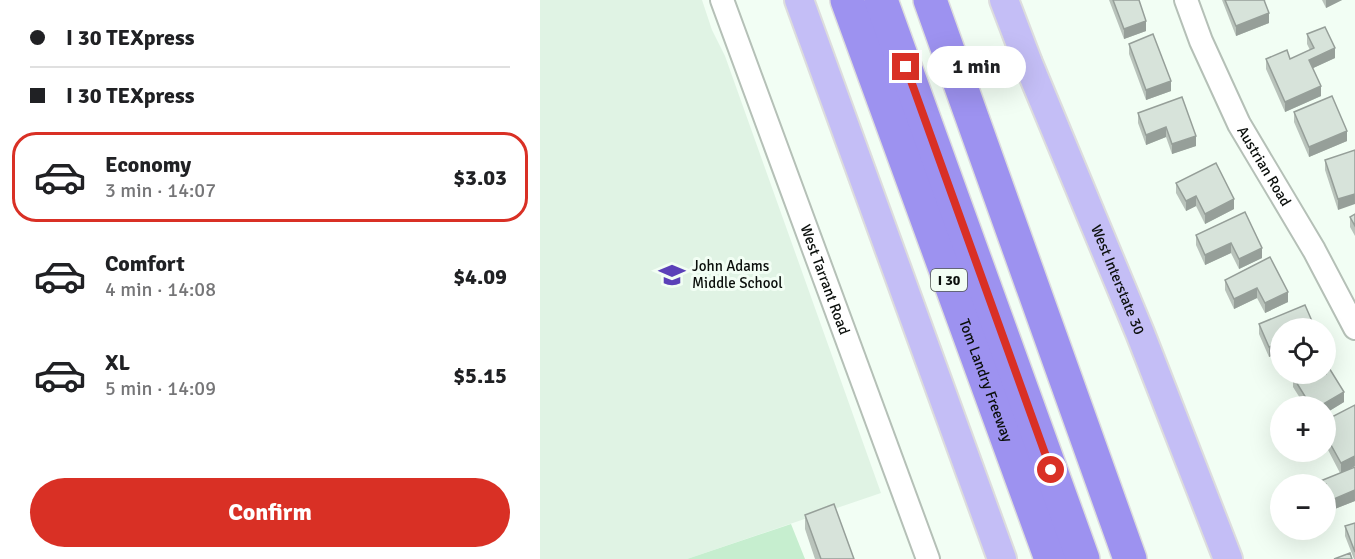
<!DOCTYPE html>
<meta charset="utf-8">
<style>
body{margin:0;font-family:Signika,sans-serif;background:#f2f2f2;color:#202124;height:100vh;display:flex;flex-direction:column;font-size:22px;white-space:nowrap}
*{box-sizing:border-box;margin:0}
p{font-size:20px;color:#757577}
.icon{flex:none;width:33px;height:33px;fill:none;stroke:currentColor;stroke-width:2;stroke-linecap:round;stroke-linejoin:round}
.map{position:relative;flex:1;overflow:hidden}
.details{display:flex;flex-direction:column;background:#fff;width:540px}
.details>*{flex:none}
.hud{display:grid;align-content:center;height:132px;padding:0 30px;background:#fff}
.controls{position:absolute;left:730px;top:318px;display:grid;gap:12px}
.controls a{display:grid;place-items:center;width:66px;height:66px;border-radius:50%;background:#fff;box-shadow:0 6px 24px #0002;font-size:30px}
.end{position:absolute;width:27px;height:27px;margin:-14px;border:8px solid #d93025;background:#fff;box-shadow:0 0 0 3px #fff}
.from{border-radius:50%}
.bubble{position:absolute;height:42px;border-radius:21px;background:#fff;box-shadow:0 6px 24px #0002;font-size:20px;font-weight:800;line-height:42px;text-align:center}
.hud b{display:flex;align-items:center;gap:21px;height:57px;font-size:22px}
.hud b+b{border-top:2px solid #e0e0e0}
.hud i{width:15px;height:15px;background:#202124}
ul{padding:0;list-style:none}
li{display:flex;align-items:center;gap:18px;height:90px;margin:0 12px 9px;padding:0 18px;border:3px solid transparent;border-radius:24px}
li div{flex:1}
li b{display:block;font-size:22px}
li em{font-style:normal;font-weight:800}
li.on{border-color:#d93025}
li>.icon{width:54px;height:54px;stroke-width:1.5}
.button{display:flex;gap:12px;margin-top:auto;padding:12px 30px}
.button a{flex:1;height:69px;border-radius:36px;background:#d93025;color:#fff;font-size:24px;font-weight:800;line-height:69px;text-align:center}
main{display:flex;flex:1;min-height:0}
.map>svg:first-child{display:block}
</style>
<main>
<section class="details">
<div class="hud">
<b><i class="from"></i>I 30 TEXpress</b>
<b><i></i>I 30 TEXpress</b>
</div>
<ul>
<li class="on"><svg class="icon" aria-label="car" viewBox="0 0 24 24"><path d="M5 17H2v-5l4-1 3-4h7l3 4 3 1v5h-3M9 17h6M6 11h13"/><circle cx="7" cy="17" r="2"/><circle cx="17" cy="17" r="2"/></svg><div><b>Economy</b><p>3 min · 14:07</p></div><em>$3.03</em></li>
<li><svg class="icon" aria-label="car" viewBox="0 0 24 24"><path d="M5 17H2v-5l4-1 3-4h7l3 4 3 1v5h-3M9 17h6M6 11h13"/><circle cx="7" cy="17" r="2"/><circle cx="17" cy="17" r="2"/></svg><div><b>Comfort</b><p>4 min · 14:08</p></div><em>$4.09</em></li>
<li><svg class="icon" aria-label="car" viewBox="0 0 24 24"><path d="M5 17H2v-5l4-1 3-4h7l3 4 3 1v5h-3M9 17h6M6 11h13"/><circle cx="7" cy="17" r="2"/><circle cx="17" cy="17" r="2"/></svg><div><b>XL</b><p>5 min · 14:09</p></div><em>$5.15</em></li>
</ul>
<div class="button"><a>Confirm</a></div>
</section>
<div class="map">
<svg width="815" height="559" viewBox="0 0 815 559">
<rect width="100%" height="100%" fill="#f2fef4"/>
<!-- built -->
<path fill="#e0f3e4" d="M 0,0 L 162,0 L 172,30 L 185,56 L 341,493 L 147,559 L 0,559 Z"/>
<!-- green -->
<path fill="#c6eecf" d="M 251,524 L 265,559 L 147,559 Z"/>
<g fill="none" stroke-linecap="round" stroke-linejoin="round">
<!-- minor casing -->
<g stroke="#b5c0b7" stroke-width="26">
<g id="minor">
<path id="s1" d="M 182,0 L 388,559"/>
<path id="s2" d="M 646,0 L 661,41 L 699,124 L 774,250 L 815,328"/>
</g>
</g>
<!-- major casing -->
<g stroke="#ddd" stroke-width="32">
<g id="major">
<path d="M 259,0 L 462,559"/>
<path id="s3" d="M 464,0 L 488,63 L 600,333 L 688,559"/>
</g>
</g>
<!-- highway casing -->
<g stroke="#ddd" stroke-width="36">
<g id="highway">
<path id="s4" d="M 307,0 L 511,559"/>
<path d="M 341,0 L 543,559"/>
<path d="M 390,0 L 590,559"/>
</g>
</g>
<!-- minor -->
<use href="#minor" stroke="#fff" stroke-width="22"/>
<!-- major -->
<use href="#major" stroke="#c4bef6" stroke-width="28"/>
<!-- highway -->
<use href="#highway" stroke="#9d92f0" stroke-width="33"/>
</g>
<!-- wall -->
<path fill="#b9c3bb" d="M 569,0 L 599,0 L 606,31 L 584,39 Z
M 682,0 L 726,0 L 724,1 L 729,23 L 696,36 Z
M 782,0 L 802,0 L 786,8 Z
M 767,34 L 795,58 L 773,68 L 781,96 L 745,112 L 726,69 L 726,59 L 750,59 L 770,50 L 767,44 Z
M 589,44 L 631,91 L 606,100 L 589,54 Z
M 642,97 L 656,146 L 632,154 L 626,137 L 606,145 L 598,123 L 598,113 Z
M 754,112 L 807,141 L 769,157 L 754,122 Z
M 815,150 L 798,210 L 785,170 L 785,160 Z
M 636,183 L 694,209 L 665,224 L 656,206 L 646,211 L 636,193 Z
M 705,212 L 722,258 L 699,269 L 691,253 L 665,265 L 656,245 L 656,235 Z
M 815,214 L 815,236 L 810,227 L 810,217 Z
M 730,257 L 748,302 L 725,313 L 717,298 L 694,309 L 685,290 L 685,280 Z
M 719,324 L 741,328 L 741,352 L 729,357 L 719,334 Z
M 753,377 L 804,402 L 786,413 L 786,406 L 765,406 L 753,387 Z
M 786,420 L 815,466 L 805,471 L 815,467 L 815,501 L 787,512 L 786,484 L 778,484 L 778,482 L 800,473 L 786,446 Z
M 265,515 L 314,559 L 275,559 L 265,529 Z
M 815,523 L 815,559 L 814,559 L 805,536 L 805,526 Z"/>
<!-- shaded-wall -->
<path fill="#969f99" d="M 786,0 L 802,0 L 786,8 Z
M 729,13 L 729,23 L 696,36 L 696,26 Z
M 606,21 L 606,31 L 584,39 L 584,29 Z
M 795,48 L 795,58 L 769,70 L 769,60 Z
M 631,81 L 631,91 L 606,100 L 606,90 Z
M 781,86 L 781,96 L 745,112 L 745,102 Z
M 626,127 L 626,137 L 606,145 L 606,135 Z
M 807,131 L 807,141 L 769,157 L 769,147 Z
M 656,136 L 656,146 L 632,154 L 632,144 Z
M 815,194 L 815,204 L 798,210 L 798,199 Z
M 656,196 L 656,206 L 646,211 L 646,201 Z
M 694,199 L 694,209 L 665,224 L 665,214 Z
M 691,243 L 691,253 L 665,265 L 665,255 Z
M 722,248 L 722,258 L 699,269 L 699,259 Z
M 717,288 L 717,298 L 694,309 L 694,299 Z
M 748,292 L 748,302 L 725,313 L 725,303 Z
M 741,342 L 741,352 L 729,357 L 729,347 Z
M 804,392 L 804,402 L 786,413 L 786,406 L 780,406 Z
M 815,456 L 815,466 L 801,474 L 801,463 Z
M 815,490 L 815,501 L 787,512 L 787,502 Z"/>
<!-- building -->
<path fill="#d7e3da" stroke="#969f99" stroke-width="1.5" d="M 573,0 L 599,0 L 606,21 L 584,29 Z
M 685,0 L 724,0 L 729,13 L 696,26 Z
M 785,27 L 795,48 L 769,60 L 781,86 L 745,102 L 726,59 L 747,50 L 750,59 L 774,48 L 767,34 Z
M 613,34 L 631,81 L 606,90 L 589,44 Z
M 792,96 L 807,131 L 769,147 L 754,112 Z
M 642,97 L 656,136 L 632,144 L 626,127 L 606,135 L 598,113 Z
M 815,150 L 815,194 L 798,199 L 785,160 Z
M 676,163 L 694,199 L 665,214 L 656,196 L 646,201 L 636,183 Z
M 705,212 L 722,248 L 699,259 L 691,243 L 665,255 L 656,235 Z
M 815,214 L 815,226 L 810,217 Z
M 730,257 L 748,292 L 725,303 L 717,288 L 694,299 L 685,280 Z
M 765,305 L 775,328 L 741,328 L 741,342 L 729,347 L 719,324 Z
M 786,363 L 804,392 L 780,406 L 771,406 L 753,377 L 760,374 L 786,374 Z
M 815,405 L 815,456 L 801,463 L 786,436 L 786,420 Z
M 815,467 L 815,490 L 787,502 L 786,484 L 779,484 L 778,482 Z
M 294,504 L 314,559 L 281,559 L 265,515 Z
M 815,523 L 815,552 L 805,526 Z
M 810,553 L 812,559 L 794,559 Z"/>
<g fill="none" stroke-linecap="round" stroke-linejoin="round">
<!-- route -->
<path stroke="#d93025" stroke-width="8" d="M 366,67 L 511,470"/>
</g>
<!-- icons -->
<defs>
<g id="school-bare" transform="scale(2.07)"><path d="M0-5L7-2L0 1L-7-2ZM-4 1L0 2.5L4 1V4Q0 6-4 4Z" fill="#5b40b8" stroke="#f2fef4" stroke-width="2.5" paint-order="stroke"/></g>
</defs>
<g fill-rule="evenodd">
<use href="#school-bare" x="132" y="275"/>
</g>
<g text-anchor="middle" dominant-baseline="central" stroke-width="6" stroke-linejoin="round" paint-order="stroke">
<!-- shield labels -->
<rect fill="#f2fef4" stroke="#505752" stroke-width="1.5" x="391" y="269" width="36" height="22" rx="4.5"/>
<g font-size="14" font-weight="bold" fill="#0b0f0c">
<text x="409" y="280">I 30</text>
</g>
<!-- street labels -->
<g font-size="15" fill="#0b0f0c" stroke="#f2fef4">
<text stroke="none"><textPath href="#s2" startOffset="184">Austrian Road</textPath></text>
<text stroke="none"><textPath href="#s1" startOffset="298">West Tarrant Road</textPath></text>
<text stroke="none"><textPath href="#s3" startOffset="302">West Interstate 30</textPath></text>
<text stroke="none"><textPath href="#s4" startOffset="405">Tom Landry Freeway</textPath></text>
</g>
<!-- poi labels -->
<g font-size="15" fill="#0b0f0c" stroke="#f2fef4" text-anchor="start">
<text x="152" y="266">John Adams<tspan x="152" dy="17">Middle School</tspan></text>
</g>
</g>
</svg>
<div class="controls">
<a><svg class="icon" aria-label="locate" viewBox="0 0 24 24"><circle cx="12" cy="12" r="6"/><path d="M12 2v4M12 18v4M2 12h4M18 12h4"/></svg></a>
<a>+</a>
<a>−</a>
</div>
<i class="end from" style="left:511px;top:470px"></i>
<i class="end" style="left:366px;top:67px"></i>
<div class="bubble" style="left:387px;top:46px;width:99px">1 min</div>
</div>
</main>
